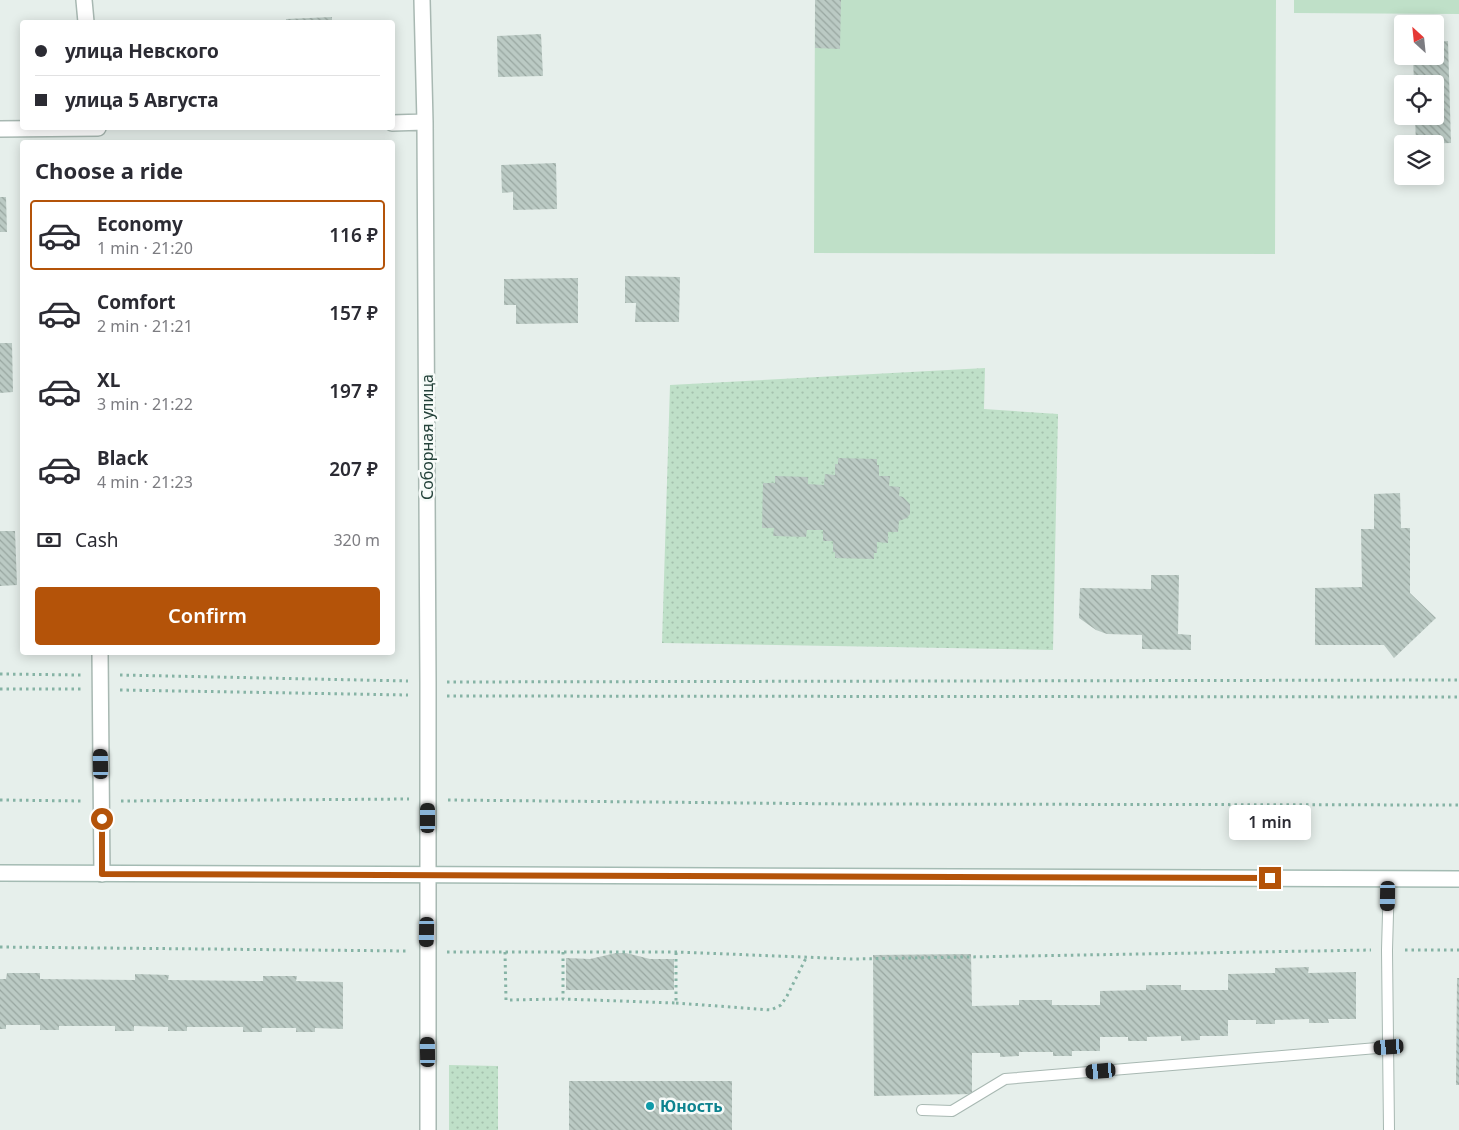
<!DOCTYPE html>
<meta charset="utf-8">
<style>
body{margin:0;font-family:"Noto Sans",sans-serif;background:#f2f2f3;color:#2b2b33;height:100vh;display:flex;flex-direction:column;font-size:19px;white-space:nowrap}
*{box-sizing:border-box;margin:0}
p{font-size:16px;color:#7c7c81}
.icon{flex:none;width:28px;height:28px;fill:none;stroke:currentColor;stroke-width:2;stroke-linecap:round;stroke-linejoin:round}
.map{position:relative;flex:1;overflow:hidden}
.sheet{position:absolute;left:20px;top:140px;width:375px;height:515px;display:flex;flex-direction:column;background:#fff;border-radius:5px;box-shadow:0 2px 12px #0003}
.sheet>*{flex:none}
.hud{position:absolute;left:20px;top:20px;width:375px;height:110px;border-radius:5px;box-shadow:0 2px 12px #0003;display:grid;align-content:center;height:110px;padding:0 15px;background:#fff}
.needle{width:32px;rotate:333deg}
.buttons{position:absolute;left:1394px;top:15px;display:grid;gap:10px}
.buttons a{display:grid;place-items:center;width:50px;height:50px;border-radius:5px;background:#fff;box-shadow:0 2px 12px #0003;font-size:25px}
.end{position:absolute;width:22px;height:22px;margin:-11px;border:6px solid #b45309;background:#fff;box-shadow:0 0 0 2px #fff}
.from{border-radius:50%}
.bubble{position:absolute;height:35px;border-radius:5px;background:#fff;box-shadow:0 2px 12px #0003;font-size:16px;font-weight:600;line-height:35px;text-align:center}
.car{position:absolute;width:15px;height:30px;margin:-15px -8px;border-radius:6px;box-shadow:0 0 4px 1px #0007;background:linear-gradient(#222 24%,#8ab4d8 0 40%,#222 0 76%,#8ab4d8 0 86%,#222 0)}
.hud b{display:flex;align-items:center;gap:18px;height:48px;font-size:19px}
.hud b+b{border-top:1px solid #e1e1e2}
.hud i{width:12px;height:12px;background:#2b2b33}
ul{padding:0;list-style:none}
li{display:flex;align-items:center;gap:15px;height:70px;margin:0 10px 8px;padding:0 5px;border:2px solid transparent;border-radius:5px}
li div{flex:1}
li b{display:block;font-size:19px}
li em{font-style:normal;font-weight:600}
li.on{border-color:#b45309}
li>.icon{width:45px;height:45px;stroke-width:1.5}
h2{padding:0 15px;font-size:22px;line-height:60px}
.pay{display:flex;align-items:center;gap:12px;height:55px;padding:0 15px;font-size:19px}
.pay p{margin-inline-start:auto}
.action{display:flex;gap:10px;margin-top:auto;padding:10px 15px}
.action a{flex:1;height:58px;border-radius:5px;background:#b45309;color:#fff;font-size:20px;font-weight:600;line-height:58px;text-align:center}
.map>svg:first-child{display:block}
</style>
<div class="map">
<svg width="1459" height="1130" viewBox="0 0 1459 1130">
<defs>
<pattern id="grass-dots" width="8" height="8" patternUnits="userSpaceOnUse" patternTransform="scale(1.25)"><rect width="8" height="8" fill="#bfe0c8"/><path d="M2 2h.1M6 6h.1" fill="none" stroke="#a4c1ad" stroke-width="1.8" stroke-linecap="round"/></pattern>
<pattern id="building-back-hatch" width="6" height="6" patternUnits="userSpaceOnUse" patternTransform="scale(1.25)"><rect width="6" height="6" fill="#bbcac4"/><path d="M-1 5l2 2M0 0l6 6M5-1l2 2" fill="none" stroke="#98a6a0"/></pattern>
</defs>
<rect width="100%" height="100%" fill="#e6efeb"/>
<!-- grass -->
<path fill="url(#grass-dots)" d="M 985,368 L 984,409 L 1058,414 L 1053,650 L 662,643 L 670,385 Z
M 449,1065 L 498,1066 L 498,1130 L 449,1130 Z"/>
<!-- park -->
<path fill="#bfe0c8" d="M 815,0 L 1276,0 L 1275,254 L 814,253 Z
M 1294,0 L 1459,0 L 1459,14 L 1294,13 Z"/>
<!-- building -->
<path fill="url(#building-back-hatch)" d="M 815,0 L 841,0 L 840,49 L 815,48 Z
M 332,17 L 332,22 L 286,22 L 286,19 Z
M 541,34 L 543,76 L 498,77 L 497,36 Z
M 1448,41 L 1451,143 L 1416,144 L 1415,116 L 1435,116 L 1435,84 L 1414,84 L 1413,56 L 1435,56 L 1435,42 Z
M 556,163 L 557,209 L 513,210 L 513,192 L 502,193 L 501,165 Z
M 0,197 L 6,197 L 7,232 L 0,232 Z
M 625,276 L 680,277 L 679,322 L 635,322 L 636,303 L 625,303 Z
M 578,278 L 578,323 L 516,324 L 516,305 L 504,305 L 504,279 Z
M 0,343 L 12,343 L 13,392 L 0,393 Z
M 838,458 L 877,459 L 877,465 L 879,465 L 879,476 L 890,476 L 889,486 L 900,487 L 899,496 L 903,497 L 910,504 L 910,514 L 907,518 L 899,521 L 898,532 L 888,532 L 888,543 L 877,542 L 877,553 L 874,553 L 874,559 L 835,558 L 835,552 L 833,552 L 833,541 L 823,541 L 823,530 L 807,530 L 806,537 L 773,536 L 774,528 L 762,528 L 763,483 L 775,483 L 775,476 L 808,477 L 808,484 L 824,485 L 825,474 L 835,475 L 835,464 L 838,464 Z
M 1400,493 L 1401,528 L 1410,528 L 1410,593 L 1436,618 L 1394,658 L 1384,645 L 1315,645 L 1315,588 L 1362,587 L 1361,529 L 1374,529 L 1374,494 Z
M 0,531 L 15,531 L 17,585 L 0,586 Z
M 1151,575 L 1179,575 L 1178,634 L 1191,635 L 1191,650 L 1142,649 L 1142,635 L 1107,634 L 1096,630 L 1079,618 L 1080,588 L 1151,589 Z
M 616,953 L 626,953 L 650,959 L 674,959 L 674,990 L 566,990 L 566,958 L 590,959 Z
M 971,954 L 972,1006 L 1019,1005 L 1019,1000 L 1052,1000 L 1052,1005 L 1100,1005 L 1100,991 L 1146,990 L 1146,985 L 1181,985 L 1181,990 L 1228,990 L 1228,974 L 1275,973 L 1275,968 L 1309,967 L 1308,973 L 1356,972 L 1356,1019 L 1328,1019 L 1329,1023 L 1309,1023 L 1309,1019 L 1275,1020 L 1275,1024 L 1256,1024 L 1256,1020 L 1228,1020 L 1228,1036 L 1200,1036 L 1200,1040 L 1181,1041 L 1181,1036 L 1147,1037 L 1147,1041 L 1128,1041 L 1128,1037 L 1100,1037 L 1100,1051 L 1072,1051 L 1072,1056 L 1053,1056 L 1053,1052 L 1019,1052 L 1019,1056 L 1000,1057 L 1000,1053 L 972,1053 L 972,1094 L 874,1096 L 873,955 Z
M 7,973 L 40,973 L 40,979 L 135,980 L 135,974 L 169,975 L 168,980 L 263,981 L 263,976 L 297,976 L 296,981 L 343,982 L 343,1029 L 315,1028 L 315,1032 L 296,1032 L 296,1028 L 262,1028 L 262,1032 L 243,1032 L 243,1027 L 187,1027 L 187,1031 L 168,1031 L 168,1027 L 134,1026 L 134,1031 L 115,1031 L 115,1026 L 59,1026 L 59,1030 L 40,1030 L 40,1025 L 6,1025 L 6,1029 L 0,1029 L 0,979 L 6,979 Z
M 1457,978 L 1459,978 L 1459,1085 L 1456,1085 Z
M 569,1081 L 732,1081 L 732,1130 L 569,1130 Z"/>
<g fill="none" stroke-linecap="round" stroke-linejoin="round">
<!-- lane casing -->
<g stroke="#a8b8b2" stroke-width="12">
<path id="lane" d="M 1389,878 L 1387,950 L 1389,1130
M 922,1110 L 952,1111 L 1005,1079 L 1389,1047"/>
</g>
<!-- street casing -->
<g stroke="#a8b8b2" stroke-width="18">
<path id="street" d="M 84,0 L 86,22
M 422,0 L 425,122 L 428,682 L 428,1130
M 392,123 L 425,122
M 0,129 L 98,128
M 100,652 L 102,874"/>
</g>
<!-- secondary casing -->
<g stroke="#a4bbb3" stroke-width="18">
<path id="secondary" d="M 0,873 L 1459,879"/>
</g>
<!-- path -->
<path stroke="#86b3a5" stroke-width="3" stroke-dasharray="2.5 4" stroke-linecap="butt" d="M 0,674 L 81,675
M 120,675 L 408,681
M 447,682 L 1459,680
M 0,689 L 81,689
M 120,690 L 408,695
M 447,696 L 1459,697
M 0,800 L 82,801
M 448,800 L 847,804 L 1459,805
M 121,801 L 409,799
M 0,947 L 409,951
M 1405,950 L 1459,950
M 447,952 L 676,952 L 852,959 L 1371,950
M 505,952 L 506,1000 L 563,999
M 563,952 L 563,999 L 676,1003 L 676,952
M 676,1003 L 771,1010 L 781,1005 L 787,996 L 806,958"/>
<!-- lane -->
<use href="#lane" stroke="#fff" stroke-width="10"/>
<!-- street -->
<use href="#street" stroke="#fff" stroke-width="15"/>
<!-- secondary -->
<use href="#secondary" stroke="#fff" stroke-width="15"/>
</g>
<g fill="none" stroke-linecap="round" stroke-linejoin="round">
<!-- route -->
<path stroke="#b45309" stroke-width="6" d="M 102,819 L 102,874 L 1270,878"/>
</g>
<!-- markers -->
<circle fill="#0f9aa8" stroke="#f7fbf9" stroke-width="2" cx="650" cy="1106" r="5"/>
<g text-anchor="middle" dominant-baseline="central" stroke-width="5" stroke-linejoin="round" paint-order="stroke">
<!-- street labels -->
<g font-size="16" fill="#24423a" stroke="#f7fbf9">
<text transform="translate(427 437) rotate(-90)">Соборная улица</text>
</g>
<!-- culture labels -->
<g font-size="16" font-weight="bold" fill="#0d838f" stroke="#f7fbf9" text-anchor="start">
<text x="660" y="1106">Юность</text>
</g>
</g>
</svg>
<div class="buttons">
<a><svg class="needle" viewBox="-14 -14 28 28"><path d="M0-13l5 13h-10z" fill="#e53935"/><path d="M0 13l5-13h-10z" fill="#7c7c81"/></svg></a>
<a><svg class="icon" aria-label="locate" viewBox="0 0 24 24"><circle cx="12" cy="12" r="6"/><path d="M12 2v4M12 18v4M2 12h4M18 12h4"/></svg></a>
<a><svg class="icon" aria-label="layers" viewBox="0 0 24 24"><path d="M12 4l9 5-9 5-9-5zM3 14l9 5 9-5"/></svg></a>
</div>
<i class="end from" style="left:102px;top:819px"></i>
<i class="end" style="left:1270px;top:878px"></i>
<div class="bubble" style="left:1229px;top:805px;width:82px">1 min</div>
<i class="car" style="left:101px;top:764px;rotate:359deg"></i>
<i class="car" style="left:428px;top:818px;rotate:0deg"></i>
<i class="car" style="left:1388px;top:896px;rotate:181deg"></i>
<i class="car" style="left:427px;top:932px;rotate:181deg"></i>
<i class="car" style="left:1389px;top:1047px;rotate:266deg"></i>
<i class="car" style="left:428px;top:1052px;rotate:359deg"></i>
<i class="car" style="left:1101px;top:1071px;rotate:265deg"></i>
<div class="hud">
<b><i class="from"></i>улица Невского</b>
<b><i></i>улица 5 Августа</b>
</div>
<section class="sheet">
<h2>Choose a ride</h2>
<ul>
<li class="on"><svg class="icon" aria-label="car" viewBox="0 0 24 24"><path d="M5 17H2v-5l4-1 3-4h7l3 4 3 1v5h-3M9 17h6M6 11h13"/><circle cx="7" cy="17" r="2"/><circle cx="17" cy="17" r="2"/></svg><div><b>Economy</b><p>1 min · 21:20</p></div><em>116 ₽</em></li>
<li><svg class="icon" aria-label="car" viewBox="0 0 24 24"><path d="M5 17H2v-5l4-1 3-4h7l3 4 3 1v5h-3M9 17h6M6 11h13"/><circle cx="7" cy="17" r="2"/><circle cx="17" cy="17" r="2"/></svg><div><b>Comfort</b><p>2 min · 21:21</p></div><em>157 ₽</em></li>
<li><svg class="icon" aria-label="car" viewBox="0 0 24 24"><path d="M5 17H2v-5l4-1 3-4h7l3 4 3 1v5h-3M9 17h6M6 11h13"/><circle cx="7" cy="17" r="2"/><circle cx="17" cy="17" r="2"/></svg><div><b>XL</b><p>3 min · 21:22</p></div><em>197 ₽</em></li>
<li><svg class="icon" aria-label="car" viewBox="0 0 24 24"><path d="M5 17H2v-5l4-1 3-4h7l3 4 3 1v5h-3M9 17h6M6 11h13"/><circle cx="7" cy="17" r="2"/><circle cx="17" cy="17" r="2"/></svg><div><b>Black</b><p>4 min · 21:23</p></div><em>207 ₽</em></li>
</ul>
<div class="pay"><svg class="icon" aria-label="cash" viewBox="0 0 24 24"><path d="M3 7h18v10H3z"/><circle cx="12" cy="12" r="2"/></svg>Cash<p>320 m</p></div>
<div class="action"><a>Confirm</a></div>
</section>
</div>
